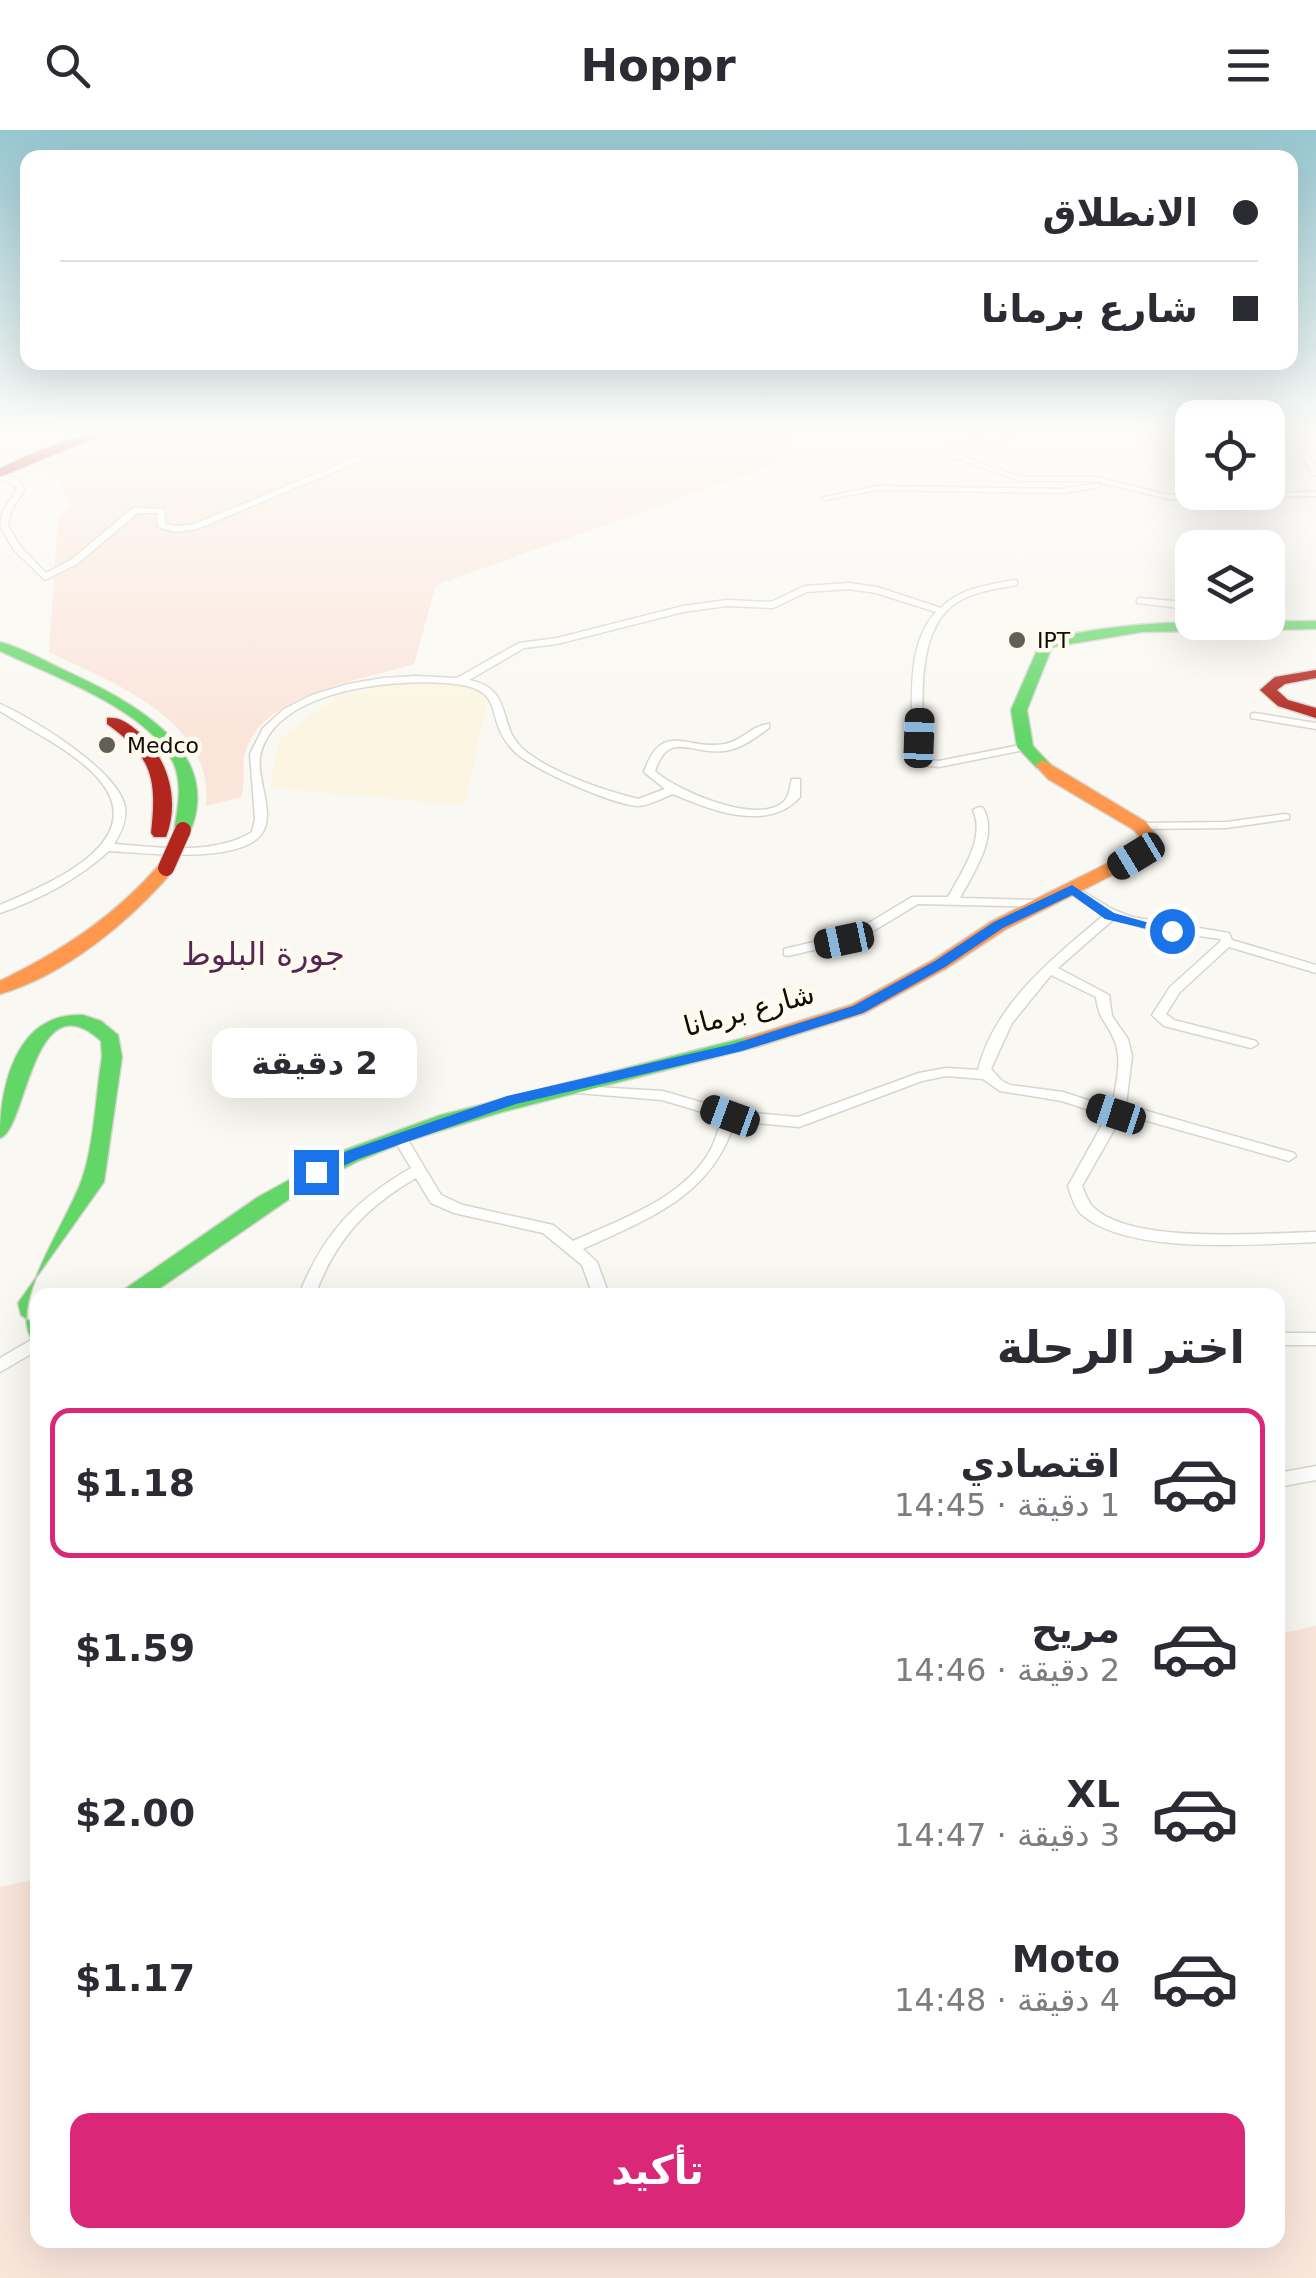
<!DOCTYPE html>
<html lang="ar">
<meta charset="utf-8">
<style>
body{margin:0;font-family:"DejaVu Sans",Cairo,sans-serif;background:#f2f2f3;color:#2b2b33;direction:rtl;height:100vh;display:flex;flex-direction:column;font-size:38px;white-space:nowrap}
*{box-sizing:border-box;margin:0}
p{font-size:32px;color:#7c7c81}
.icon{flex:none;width:55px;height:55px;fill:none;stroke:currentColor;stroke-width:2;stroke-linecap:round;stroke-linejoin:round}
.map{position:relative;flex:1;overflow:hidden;direction:ltr}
.side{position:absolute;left:30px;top:1158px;width:1255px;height:960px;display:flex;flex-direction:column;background:#fff;border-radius:20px;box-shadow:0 10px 40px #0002;direction:rtl}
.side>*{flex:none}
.banner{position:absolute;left:20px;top:20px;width:1278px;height:220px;border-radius:20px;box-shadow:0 10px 40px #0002;direction:rtl;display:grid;align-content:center;height:220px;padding:0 40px;background:#fff}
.fabs{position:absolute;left:1175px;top:270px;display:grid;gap:20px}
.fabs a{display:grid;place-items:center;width:110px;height:110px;border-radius:20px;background:#fff;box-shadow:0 10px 40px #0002;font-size:50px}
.end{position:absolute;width:45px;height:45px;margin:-22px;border:12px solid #1a73e8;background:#fff;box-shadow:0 0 0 5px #fff}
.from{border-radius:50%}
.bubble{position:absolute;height:70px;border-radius:20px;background:#fff;box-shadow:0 10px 40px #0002;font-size:32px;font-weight:700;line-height:70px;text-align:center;direction:rtl}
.car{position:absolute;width:30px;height:60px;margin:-30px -15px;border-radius:12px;box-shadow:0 0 8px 2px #0007;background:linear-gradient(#222 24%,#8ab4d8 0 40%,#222 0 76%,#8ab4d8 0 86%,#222 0)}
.banner b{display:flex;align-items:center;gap:35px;height:95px;font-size:38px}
.banner b+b{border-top:2px solid #e1e1e2}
.banner i{width:25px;height:25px;background:#2b2b33}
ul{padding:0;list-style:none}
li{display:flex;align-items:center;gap:30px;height:150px;margin:0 20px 15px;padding:0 20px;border:5px solid transparent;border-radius:20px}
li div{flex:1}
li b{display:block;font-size:38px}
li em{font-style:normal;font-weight:700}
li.current{border-color:#db2777}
li>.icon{width:90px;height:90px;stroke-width:1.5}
h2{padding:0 40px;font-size:45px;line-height:120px}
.primary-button{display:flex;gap:20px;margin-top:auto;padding:20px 40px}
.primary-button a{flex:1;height:115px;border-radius:20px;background:#db2777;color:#fff;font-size:40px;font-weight:700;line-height:115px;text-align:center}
header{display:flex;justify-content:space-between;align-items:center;height:130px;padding:0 40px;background:#fff;font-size:45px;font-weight:700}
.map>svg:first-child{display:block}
</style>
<header><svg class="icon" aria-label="menu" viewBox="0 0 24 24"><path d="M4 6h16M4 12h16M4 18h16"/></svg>Hoppr<svg class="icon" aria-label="search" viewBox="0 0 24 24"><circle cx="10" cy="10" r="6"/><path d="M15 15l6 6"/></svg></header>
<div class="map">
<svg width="1316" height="2148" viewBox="0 0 1316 2148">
<rect width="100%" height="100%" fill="#faf8f2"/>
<!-- built -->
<path fill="#fcf5e2" d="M 404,551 L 479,556 L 489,562 L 465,675 L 270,658 L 279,609 L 338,566 Z"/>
<!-- green -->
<path fill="#fbe5db" d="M 123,303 L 794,303 L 772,336 L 436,455 L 414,534 C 366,549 262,564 246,620 C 241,635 246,652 241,667 L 206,676 C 214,589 114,554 49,522 L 58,387 L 70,376 L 61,352 L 29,337 Z
M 1316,1496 L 1316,2148 L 0,2148 L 0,1757 L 37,1749 L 38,2110 L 1278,2110 L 1278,1504 Z"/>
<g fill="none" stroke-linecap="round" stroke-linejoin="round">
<!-- street casing -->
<g stroke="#d8d5ce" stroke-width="3">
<path id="street" d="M 1011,303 L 1013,307 L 958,317 L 952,323 L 1022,347 L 1095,347 L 1169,365 L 1316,362 L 1316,366 L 1169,369 L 1095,351 L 1021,351 L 943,324 L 952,313 Z
M 1268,303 L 1316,309 L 1316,313 L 1270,305 Z
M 1313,314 L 1316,314 L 1316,320 L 1309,325 L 1316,336 L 1316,345 L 1313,345 L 1301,324 Z
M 355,328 L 362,330 L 197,399 L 175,402 L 158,397 L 157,383 L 138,383 L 77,434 L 45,450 L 14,420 L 0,396 L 3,381 L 17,359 L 12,353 L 0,349 L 0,344 L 18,349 L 25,359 L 11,381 L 8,396 L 21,417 L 46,443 L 71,430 L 133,378 L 164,379 L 165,394 L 175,396 L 192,395 Z
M 1097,353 L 1101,355 L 1100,357 L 1063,363 L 877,360 L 825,370 L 821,368 L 877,356 L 1063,359 Z
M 1014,450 L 1017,451 L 1017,455 C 996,459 974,461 956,473 C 913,502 924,579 923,624 L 928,630 L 939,631 L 1025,614 L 1030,617 L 1029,619 L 939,637 L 921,635 L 913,624 C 913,580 904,516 936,482 L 876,463 L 849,459 L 807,462 L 773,478 L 727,476 L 683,482 L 557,514 L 524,518 L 469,550 C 515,559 496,595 523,619 C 551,643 603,660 638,669 L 665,659 L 644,642 C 662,589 687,621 725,614 C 742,611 752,595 769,594 L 769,598 C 755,608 742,619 724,621 C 692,625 669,599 655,641 C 677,661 751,692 779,675 C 790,669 789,659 792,649 L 800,649 L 800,667 C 768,703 710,680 673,664 C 663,668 648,676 637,676 C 612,674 530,639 513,620 C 481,586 511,557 445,553 C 391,549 273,560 260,627 C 256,650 279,689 258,708 C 230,733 145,723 109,721 C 78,749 39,770 0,783 L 0,775 C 43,756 149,715 102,653 C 80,624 31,601 0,581 L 0,574 C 32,588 119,641 125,677 C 127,691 121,703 114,714 C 157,717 213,726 252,702 L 255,689 L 250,624 L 263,598 L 284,579 L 312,565 L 348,554 L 383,548 L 416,546 L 457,548 L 519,513 L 557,508 L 683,476 L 727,470 L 771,472 L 805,456 L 849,453 L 877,457 L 941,478 C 960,458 988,455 1014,450 Z
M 1140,468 L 1173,471 L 1192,478 L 1192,484 L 1172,477 L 1137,473 L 1137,469 Z
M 1255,583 L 1316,593 L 1316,599 L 1251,588 L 1251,584 Z
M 979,677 L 983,678 C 999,706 974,742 960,768 L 1041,770 L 1045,771 L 1045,777 L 918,774 L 860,809 L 788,826 L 784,825 L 784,819 L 852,803 L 912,767 L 948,767 C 961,743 986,708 973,680 Z
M 1285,684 L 1289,685 L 1289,689 L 1226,698 L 1140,699 L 1134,696 L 1140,693 L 1226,692 Z
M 1072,755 L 1114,780 L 1132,787 L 1229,803 L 1232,810 L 1316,835 L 1316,843 L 1229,817 L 1180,862 L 1166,884 L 1174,890 L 1256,911 L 1258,914 L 1251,918 L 1164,896 L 1152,885 L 1170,857 L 1221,811 L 1220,809 L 1145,798 L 1114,789 L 1058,838 L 1109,865 L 1112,886 L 1128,909 L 1132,926 L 1126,975 L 1294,1023 L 1296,1026 L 1289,1031 L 1123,984 L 1082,1056 C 1085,1063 1088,1072 1093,1077 C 1132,1115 1263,1103 1316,1102 L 1316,1112 C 1255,1114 1128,1126 1081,1084 C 1074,1077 1071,1065 1068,1056 L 1107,986 L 1062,971 L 1000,961 L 983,949 L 946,946 L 922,951 L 799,997 L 735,991 C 711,1067 650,1088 583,1119 L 597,1132 L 609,1165 L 593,1165 L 582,1135 L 543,1103 L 454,1083 L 431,1073 L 416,1048 C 365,1078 336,1109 315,1165 L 299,1165 C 323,1104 354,1071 411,1038 L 393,1008 L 395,1005 L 405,1005 L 441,1065 L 463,1075 L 553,1095 L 573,1111 C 621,1089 685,1068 711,1019 C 716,1009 719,998 722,988 L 662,970 L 566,962 L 561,961 L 559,958 L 561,955 L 663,961 L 731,981 L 798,987 L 919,943 L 946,938 L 978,940 C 994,874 1054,827 1104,785 L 1068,762 L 1066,759 ZM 1051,845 L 1096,867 C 1099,892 1108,892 1115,912 C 1123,932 1115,957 1112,978 L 1063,962 L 1010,955 L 1002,951 L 991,939 L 1012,893 Z
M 1278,1203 L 1316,1203 L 1316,1215 L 1278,1215 Z
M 38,1206 L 38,1220 L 0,1242 L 0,1228 Z
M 1316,1336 L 1316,1350 L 1278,1357 L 1278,1343 Z"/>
</g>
<!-- fast casing -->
<g stroke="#d8d5ce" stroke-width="3">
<path id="fast" d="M 1316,491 L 1316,499 L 1142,502 L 1052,517 L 1027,580 L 1033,616 L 1051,635 L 1037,638 L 1017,617 L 1011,580 L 1041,511 C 1132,487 1225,492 1316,491 Z
M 0,512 C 22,518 43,530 64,540 C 126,569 227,618 189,704 L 177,704 L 174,700 C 178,678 183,653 173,632 C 148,579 50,545 0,521 Z
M 83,885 L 101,891 L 118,905 L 122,927 L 104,1052 L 18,1173 L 21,1185 L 38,1197 L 38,1216 C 0,1185 66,1096 82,1049 C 94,1016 96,963 102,927 L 101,911 C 32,847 27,1001 0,1008 C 0,956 16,882 83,885 Z
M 752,906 L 759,908 L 762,912 L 759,916 L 502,982 L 407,1011 L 358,1031 L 301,1061 L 150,1165 L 121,1165 L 125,1159 L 258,1067 L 342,1021 L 441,985 Z"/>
</g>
<!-- slow casing -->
<g stroke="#d8d5ce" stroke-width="3">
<path id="slow" d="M 1043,630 L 1146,692 L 1157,706 L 1155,716 L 1142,730 L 1006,799 L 947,838 L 865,883 L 759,916 L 745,916 L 742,912 L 745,908 L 851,875 L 933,830 L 992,791 L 1130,722 L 1139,706 L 1134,700 L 1048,649 L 1035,635 Z
M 166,733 L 172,734 L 172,742 C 130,791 64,846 0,864 L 0,851 C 62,821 115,786 160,734 Z"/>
</g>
<!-- jam casing -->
<g stroke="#d8d5ce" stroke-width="3">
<path id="jam" d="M 90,303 L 107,303 L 0,347 L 0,338 L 37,321 Z
M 1316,540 L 1316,548 L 1285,554 L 1277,560 L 1288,570 L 1316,578 L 1316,588 L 1278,576 L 1260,560 L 1275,547 Z
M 107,588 C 119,587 126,592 135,599 C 167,624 181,669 166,707 L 154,707 L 151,703 C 157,649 153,627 107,594 Z"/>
</g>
<!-- street -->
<use href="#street" fill="#fefefd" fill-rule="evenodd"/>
<!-- fast -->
<use href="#fast" fill="#63d668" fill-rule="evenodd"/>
<!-- slow -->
<use href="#slow" fill="#ff974d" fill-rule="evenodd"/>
<!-- jam -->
<use href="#jam" fill="#b3261e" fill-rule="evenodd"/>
<!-- jam-bridge casing -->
<g stroke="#d7d6d2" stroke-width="18" stroke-linecap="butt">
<path id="jam-bridge" d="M 166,738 L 183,700"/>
</g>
<!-- jam-bridge -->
<use href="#jam-bridge" stroke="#b3261e" stroke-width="16"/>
</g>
<!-- sky -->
<linearGradient id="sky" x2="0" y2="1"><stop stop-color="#97c7d0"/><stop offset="0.5" stop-color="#fdfcf9"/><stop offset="1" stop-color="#fdfcf9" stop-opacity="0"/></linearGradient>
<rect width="1316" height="604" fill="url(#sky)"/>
<!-- route -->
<path fill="#1a73e8" d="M 1072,755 L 1114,783 L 1178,801 L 1172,805 L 1105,789 L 1072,765 L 1003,798 L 945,837 L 863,883 L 742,921 L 516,974 L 358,1029 L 322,1046 L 311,1046 L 309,1042 L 347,1021 L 507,966 L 733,914 L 853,876 L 935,831 L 994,792 Z"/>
<!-- markers -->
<g fill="#625f57" stroke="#fefaee" stroke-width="4">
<circle cx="1017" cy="510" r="10"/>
<circle cx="107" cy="615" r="10"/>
</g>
<g text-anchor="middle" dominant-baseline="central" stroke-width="9" stroke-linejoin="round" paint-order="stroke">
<!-- far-poi labels -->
<g font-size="22" fill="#100c04" stroke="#fefaee" text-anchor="start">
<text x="1037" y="510">IPT</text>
<text x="127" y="615">Medco</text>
</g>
<!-- street labels -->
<g font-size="28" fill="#100c04" stroke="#fefaee">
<text transform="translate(749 880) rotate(-15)">شارع برمانا</text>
</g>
<!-- quarter labels -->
<g font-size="32" fill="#562555" stroke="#fefaee">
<text x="263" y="824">جورة البلوط</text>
</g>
</g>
</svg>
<div class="fabs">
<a><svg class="icon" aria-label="locate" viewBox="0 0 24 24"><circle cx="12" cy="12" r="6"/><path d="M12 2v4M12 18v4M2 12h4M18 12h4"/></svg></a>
<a><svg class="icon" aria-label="layers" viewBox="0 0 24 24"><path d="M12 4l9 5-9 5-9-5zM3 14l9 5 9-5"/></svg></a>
</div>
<i class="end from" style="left:1172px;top:801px"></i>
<i class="end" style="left:316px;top:1042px"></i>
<div class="bubble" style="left:212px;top:898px;width:205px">2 دقيقة</div>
<i class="car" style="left:919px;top:608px;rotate:2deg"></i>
<i class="car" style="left:1136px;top:726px;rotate:239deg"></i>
<i class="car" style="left:844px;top:810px;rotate:258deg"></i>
<i class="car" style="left:1116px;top:984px;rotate:288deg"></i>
<i class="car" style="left:730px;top:986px;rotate:290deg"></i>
<div class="banner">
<b><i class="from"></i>الانطلاق</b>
<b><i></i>شارع برمانا</b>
</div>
<section class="side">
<h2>اختر الرحلة</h2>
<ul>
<li class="current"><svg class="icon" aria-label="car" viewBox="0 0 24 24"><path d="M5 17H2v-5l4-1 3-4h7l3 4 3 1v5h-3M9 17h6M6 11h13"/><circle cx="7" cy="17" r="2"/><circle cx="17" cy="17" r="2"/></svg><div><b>اقتصادي</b><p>1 دقيقة · 14:45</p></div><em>$1.18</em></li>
<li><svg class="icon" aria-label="car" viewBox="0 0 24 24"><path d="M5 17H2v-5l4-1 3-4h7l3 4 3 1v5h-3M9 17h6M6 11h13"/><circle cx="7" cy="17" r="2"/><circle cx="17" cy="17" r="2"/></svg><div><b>مريح</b><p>2 دقيقة · 14:46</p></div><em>$1.59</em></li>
<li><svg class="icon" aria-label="car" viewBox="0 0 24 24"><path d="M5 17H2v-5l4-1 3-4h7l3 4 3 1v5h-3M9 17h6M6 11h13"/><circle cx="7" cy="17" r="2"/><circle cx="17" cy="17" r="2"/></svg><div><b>XL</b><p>3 دقيقة · 14:47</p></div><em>$2.00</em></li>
<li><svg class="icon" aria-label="car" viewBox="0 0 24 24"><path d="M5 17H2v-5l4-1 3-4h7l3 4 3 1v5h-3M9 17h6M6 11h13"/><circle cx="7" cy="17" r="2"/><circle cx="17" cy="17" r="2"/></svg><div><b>Moto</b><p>4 دقيقة · 14:48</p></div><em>$1.17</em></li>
</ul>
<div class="primary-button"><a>تأكيد</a></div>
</section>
</div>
